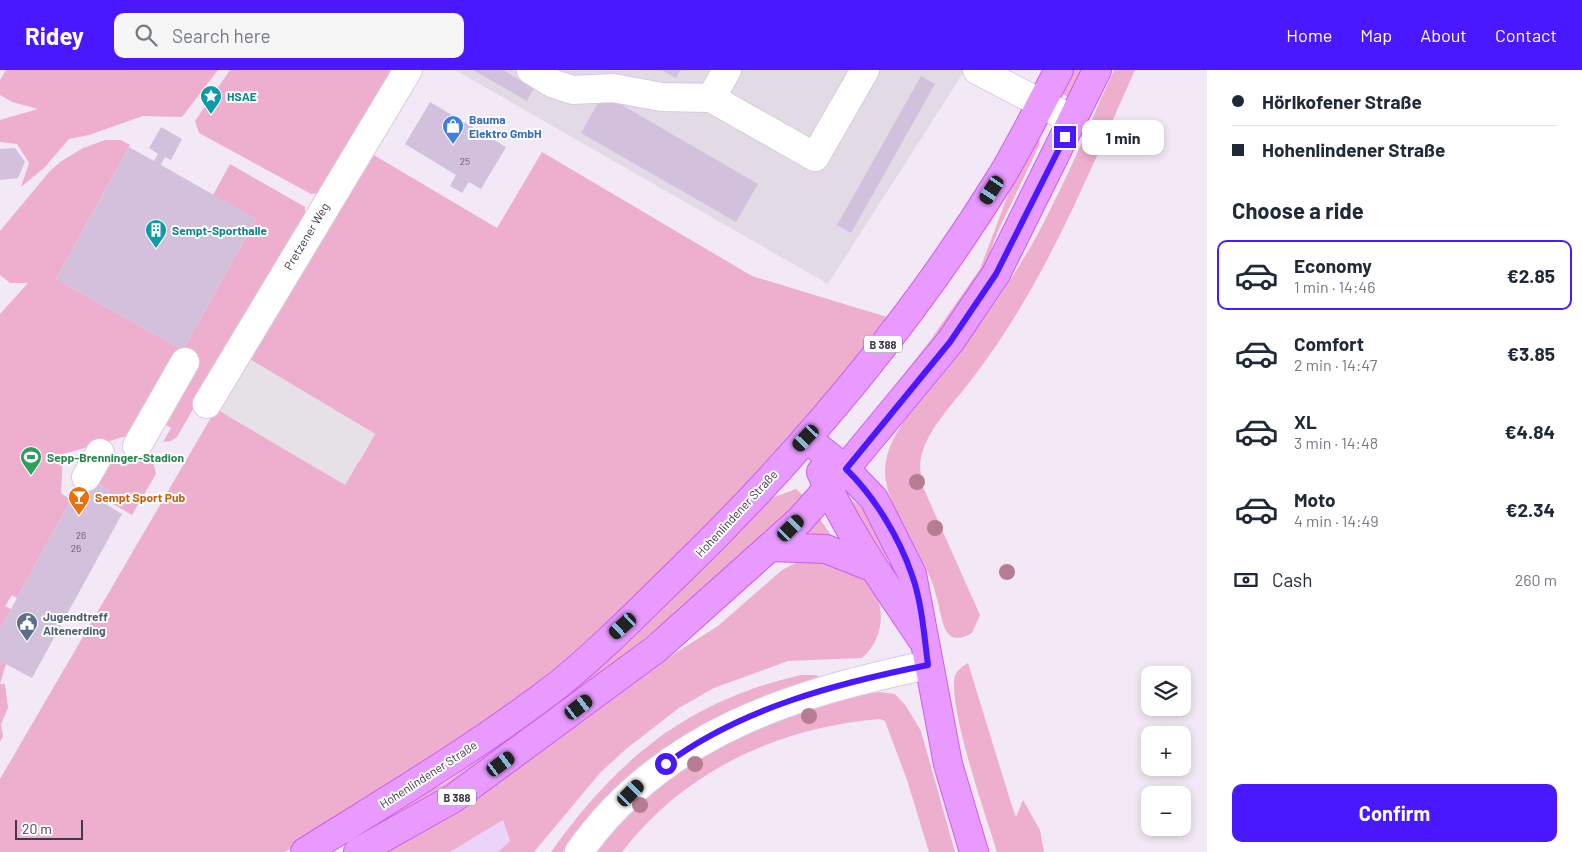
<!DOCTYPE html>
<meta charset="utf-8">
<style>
body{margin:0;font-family:Barlow,sans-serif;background:#f6f6f7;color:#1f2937;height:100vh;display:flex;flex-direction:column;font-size:19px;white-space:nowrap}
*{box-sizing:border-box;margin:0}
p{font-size:16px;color:#747a83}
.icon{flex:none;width:28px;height:28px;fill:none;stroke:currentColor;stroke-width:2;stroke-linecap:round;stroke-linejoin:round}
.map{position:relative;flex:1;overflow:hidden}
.sheet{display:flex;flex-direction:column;background:#fff;width:375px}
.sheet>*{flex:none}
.hud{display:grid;align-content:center;height:110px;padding:0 25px;background:#fff}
.tools{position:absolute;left:1141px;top:596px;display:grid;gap:10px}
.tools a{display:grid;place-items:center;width:50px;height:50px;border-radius:10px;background:#fff;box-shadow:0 2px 8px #0003;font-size:25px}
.scale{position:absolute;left:15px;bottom:12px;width:68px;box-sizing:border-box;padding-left:5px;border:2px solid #44364b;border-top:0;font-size:14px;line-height:18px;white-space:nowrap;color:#44364b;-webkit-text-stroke:4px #fff;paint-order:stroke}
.end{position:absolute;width:22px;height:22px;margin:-11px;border:6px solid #4918ff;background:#fff;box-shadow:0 0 0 2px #fff}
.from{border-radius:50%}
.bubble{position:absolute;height:35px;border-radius:10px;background:#fff;box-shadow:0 2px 8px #0003;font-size:16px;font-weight:700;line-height:35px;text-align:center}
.car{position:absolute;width:15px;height:30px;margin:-15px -8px;border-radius:6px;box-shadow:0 0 4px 1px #0007;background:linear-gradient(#222 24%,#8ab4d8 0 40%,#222 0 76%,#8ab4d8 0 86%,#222 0)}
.hud b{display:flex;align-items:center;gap:18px;height:48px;font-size:19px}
.hud b+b{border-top:1px solid #e0e1e3}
.hud i{width:12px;height:12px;background:#1f2937}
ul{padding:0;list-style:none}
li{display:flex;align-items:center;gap:15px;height:70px;margin:0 10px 8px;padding:0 15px;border:2px solid transparent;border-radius:10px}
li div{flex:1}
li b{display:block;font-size:19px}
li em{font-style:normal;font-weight:700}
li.on{border-color:#4918ff}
li>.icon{width:45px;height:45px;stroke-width:1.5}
h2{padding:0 25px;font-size:22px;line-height:60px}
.pay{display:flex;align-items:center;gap:12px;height:55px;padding:0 25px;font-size:19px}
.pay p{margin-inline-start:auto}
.primary-button{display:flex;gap:10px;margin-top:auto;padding:10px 25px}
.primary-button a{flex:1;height:58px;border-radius:10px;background:#4918ff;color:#fff;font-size:20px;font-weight:700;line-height:58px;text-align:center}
header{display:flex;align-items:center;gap:30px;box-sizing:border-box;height:70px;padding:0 25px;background:#4918ff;color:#fff}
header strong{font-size:24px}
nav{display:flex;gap:28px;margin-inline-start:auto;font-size:18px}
.search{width:350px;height:45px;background:#f6f6f7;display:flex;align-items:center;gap:12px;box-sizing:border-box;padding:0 18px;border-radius:10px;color:#747a83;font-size:19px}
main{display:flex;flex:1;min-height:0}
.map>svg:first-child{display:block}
</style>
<header>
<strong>Ridey</strong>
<div class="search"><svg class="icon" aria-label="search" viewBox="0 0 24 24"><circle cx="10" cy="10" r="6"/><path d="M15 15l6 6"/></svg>Search here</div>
<nav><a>Home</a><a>Map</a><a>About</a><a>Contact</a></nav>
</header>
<main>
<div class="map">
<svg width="1207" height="782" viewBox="0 0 1207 782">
<rect width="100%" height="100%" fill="#f3e9f6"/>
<!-- commercial -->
<path fill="#ecd3f9" d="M 503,750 L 510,771 L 498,782 L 450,782 Z"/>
<!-- industrial -->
<path fill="#e2dbe6" d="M 455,0 L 965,0 L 828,214 Z"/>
<!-- green -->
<path fill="#eeaece" d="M 6,0 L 218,0 L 182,47 L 143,46 L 89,65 L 69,69 L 45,97 L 21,117 L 29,93 L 17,74 L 0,72 L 0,50 L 38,39 L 12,32 L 0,25 L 0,10 Z
M 230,0 L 400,0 L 321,123 L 311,124 L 199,63 L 195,51 Z
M 1070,0 L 1087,0 L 1072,25 L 1067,26 L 1061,23 Z
M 1114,0 L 1135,0 C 1088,105 1045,213 975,305 C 957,330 928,357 921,387 C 919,397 921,407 923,417 L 980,545 L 972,563 C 943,580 943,550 937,529 C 934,517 930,505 924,494 C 911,467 885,431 885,401 C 886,358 934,317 958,284 C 993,238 1026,190 1051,138 C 1074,93 1093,46 1114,0 Z
M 1037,69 L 1040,70 L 1039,76 L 998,161 L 984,199 L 925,285 L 860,360 L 929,272 L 980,199 L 1009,122 Z
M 105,70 L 121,70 L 130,75 L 56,209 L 183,280 L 256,149 L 213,125 L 230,94 L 305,137 L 305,144 L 177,367 L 171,371 L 163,372 L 171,358 L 161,352 L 134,364 L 63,384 L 61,423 L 71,430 L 17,528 L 12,525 L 5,536 L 11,539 L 0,559 L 0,244 L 28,213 L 10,213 L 0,205 L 0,161 L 49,102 L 60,92 L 83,78 Z
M 367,81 L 497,158 L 542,82 L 752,206 L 887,247 L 815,339 L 742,418 L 610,551 L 580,578 L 516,629 L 416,702 L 285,782 L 0,782 L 0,709 L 216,339 L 359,392 L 375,364 L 246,287 Z
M 138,383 L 153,390 L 156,404 L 132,445 L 106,430 L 110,421 L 94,411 C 109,387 110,387 138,383 Z
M 796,419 L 803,425 L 798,433 L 700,523 L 638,574 L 477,696 L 410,738 L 331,782 L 320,782 L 413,727 L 444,714 L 509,668 L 629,569 L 697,505 L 769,429 Z
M 850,430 C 871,439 879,467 888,486 L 887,489 L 851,438 Z
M 820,449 L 833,468 L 803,465 Z
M 825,490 C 835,495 848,498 857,504 C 888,524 888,565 862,588 L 788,591 L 714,618 L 679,638 L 626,679 L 600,703 L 534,782 L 498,782 L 510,771 L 503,750 L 450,782 L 379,782 L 465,735 L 519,698 L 677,582 L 718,556 L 782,500 L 800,491 Z
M 0,591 L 6,594 L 0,614 L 5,614 L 8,638 L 1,654 L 3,666 L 0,672 Z
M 968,593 L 1011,733 L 1016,747 L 1023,730 L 1040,760 L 1044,782 L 997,782 C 987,749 947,635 955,606 C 957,600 963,596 968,593 Z
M 801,605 L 816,605 L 822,609 C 797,617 773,624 749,633 C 674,662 609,716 563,782 L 551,782 C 618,688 688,631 801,605 Z
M 880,622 L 895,624 L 906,636 L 921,661 L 955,782 L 929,782 L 907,710 L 885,651 L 880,649 C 779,657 684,701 622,782 L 593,782 L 645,723 L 731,667 L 846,627 Z"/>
<!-- parking -->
<path fill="#e5e1e7" d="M 246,287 L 375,364 L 345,415 L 216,339 Z"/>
<!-- building -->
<path fill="#d3c0dc" d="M 473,0 L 503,0 L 534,18 L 527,31 Z
M 662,0 L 681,0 L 676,8 Z
M 921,6 L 935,14 L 851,163 L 837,155 Z
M 603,24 L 758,114 L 736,152 L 581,63 Z
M 430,32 L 506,77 L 481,119 L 469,112 L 462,123 L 450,116 L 456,105 L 405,74 Z
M 161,57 L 182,69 L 171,90 L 165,87 L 161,95 L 256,149 L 183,280 L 56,209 L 129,77 L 154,91 L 158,84 L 149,78 Z
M 15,78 L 25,92 L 18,108 L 0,110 L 0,79 Z
M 78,402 L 110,421 L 104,433 L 122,444 L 32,608 L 0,591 L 0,559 L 71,430 Z"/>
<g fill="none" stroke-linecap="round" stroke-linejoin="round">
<!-- minor casing -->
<g stroke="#dac8e1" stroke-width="30">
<path id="minor" d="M 531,0 L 554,14 L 573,20 L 613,18 L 662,27 L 711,28
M 727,0 L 711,28 L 815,87 L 865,0
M 977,0 L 1073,50
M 207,334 L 408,0
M 137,376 L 185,292
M 86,407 L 100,383
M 579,782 C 662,664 793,623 928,595"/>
</g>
<!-- major casing -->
<g stroke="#cd5df1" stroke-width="30">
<path id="major" d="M 806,368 L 845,399 L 874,429 L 912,504 L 948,694 L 974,782
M 821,402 C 847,462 886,515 921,568
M 771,477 L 826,479 L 874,498
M 305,782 C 391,728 479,676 559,614 C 600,581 638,542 676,505 C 798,387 912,251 1001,107 C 1022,72 1040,35 1059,0
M 358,782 L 454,728 L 656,579 L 800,450 L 845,399 L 950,272 L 996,204 L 1097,0"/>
</g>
<!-- minor -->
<use href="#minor" stroke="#fff" stroke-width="28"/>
<!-- major -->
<use href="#major" stroke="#e89aff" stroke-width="28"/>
</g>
<!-- trees -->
<g fill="#b67c92">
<circle cx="917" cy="412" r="8"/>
<circle cx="935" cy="458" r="8"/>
<circle cx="1007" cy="502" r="8"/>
<circle cx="809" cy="646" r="8"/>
<circle cx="695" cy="694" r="8"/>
<circle cx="640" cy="735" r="8"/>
</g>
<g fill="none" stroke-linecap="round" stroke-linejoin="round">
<!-- route -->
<path stroke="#4918ff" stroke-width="6" d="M 666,694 C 741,638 838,613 928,595 C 924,565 922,533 912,505 C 899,467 874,426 846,399 L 950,272 L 996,204 L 1065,67"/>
</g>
<!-- icons -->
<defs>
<g id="sight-pin" transform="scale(1.125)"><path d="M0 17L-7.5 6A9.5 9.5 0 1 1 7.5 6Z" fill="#0f9aa8" stroke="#fff"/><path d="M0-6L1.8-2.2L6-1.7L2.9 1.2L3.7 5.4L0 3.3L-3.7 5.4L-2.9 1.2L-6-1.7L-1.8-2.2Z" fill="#fff"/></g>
<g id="shop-pin" transform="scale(1.125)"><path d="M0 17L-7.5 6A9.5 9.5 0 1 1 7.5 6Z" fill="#3f7fe0" stroke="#fff"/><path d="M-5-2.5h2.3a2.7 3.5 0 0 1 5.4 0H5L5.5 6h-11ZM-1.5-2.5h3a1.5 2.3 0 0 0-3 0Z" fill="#fff"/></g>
<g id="building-pin" transform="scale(1.125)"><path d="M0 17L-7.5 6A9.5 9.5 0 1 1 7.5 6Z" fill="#0f9aa8" stroke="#fff"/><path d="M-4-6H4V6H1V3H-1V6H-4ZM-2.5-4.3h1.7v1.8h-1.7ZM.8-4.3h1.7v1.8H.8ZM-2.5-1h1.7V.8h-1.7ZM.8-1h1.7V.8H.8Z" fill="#fff"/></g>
<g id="stadium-pin" transform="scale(1.125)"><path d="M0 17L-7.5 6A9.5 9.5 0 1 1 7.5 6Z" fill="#2e9e5b" stroke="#fff"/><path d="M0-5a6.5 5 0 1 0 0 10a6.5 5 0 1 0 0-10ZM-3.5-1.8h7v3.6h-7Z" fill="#fff"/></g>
<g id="bar-pin" transform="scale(1.125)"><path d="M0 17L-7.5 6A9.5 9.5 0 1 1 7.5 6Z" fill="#e8710a" stroke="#fff"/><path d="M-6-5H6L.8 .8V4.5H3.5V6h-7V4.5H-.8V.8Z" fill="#fff"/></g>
<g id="civic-pin" transform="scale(1.125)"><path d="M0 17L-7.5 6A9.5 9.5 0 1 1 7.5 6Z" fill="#5c6f8a" stroke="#fff"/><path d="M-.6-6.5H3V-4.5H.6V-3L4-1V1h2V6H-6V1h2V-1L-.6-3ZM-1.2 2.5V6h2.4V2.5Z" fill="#fff"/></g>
</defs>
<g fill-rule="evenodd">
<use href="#sight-pin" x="211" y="26"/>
<use href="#shop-pin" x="453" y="56"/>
<use href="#building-pin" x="156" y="160"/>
<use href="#stadium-pin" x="31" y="387"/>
<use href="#bar-pin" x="79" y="427"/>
<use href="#civic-pin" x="27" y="553"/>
</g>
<g text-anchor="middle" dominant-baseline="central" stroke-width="4" stroke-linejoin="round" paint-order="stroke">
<!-- number labels -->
<g font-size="10" fill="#68586f">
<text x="465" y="91">25</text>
<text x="81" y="465">26</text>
<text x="76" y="478">26</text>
</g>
<!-- shield labels -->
<g fill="#fff" stroke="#7c7281" stroke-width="1">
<rect x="864" y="265.5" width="38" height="17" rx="4"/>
<rect x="438" y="718.5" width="38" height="17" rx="4"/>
</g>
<g font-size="11" font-weight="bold" fill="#44364b">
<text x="883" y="274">B 388</text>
<text x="457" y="727">B 388</text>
</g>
<!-- culture labels -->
<g font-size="12" font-weight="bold" fill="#0d838f" stroke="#fff" text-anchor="start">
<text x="227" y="26">HSAE</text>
<text x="172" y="160">Sempt-Sporthalle</text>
</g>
<!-- shop labels -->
<g font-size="12" font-weight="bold" fill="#366cbe" stroke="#fff" text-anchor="start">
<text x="469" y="49">Bauma<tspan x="469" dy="14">Elektro GmbH</tspan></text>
</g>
<!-- street labels -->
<g font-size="12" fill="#44364b" stroke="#fff">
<text transform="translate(306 166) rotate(-59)">Pretzener Weg</text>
<text transform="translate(736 443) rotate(-47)">Hohenlindener Straße</text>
<text transform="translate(428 704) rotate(-33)">Hohenlindener Straße</text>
</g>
<!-- leisure labels -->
<g font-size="12" font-weight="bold" fill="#27864d" stroke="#fff" text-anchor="start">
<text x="47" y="387">Sepp-Brenninger-Stadion</text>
</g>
<!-- food labels -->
<g font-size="12" font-weight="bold" fill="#c56008" stroke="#fff" text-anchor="start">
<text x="95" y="427">Sempt Sport Pub</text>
</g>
<!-- service labels -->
<g font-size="12" font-weight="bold" fill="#4e5e75" stroke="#fff" text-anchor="start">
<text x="43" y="546">Jugendtreff<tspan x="43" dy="14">Altenerding</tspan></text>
</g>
</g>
</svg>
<div class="tools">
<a><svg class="icon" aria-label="layers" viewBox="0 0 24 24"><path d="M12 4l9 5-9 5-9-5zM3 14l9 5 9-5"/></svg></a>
<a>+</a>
<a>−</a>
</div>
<div class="scale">20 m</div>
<i class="end from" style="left:666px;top:694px"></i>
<i class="end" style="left:1065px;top:67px"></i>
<div class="bubble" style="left:1082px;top:50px;width:82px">1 min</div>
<i class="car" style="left:992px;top:120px;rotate:213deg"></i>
<i class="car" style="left:806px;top:368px;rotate:223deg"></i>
<i class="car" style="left:791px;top:458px;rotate:45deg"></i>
<i class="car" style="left:623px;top:556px;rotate:228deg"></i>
<i class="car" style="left:579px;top:637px;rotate:53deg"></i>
<i class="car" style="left:501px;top:694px;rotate:54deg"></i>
<i class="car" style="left:631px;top:723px;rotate:45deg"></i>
</div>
<section class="sheet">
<div class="hud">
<b><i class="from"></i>Hörlkofener Straße</b>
<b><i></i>Hohenlindener Straße</b>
</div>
<h2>Choose a ride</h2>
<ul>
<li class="on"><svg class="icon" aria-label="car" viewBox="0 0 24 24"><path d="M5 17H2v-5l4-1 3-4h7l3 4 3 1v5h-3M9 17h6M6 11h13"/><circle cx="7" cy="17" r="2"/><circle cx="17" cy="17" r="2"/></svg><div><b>Economy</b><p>1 min · 14:46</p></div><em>€2.85</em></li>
<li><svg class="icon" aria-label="car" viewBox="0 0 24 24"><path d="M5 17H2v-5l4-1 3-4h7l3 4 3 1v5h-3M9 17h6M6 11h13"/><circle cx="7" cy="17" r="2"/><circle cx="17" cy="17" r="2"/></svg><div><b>Comfort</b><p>2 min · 14:47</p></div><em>€3.85</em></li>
<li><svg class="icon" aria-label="car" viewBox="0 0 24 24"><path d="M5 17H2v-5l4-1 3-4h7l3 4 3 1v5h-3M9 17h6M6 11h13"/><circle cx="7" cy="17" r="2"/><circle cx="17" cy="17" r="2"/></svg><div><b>XL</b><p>3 min · 14:48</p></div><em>€4.84</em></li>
<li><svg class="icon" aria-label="car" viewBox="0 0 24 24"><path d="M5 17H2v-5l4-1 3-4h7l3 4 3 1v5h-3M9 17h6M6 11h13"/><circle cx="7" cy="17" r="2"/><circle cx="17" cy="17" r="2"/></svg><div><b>Moto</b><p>4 min · 14:49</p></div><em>€2.34</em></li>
</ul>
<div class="pay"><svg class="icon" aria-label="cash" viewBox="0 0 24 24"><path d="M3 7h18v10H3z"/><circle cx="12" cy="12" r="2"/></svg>Cash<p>260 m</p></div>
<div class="primary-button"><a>Confirm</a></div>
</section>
</main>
